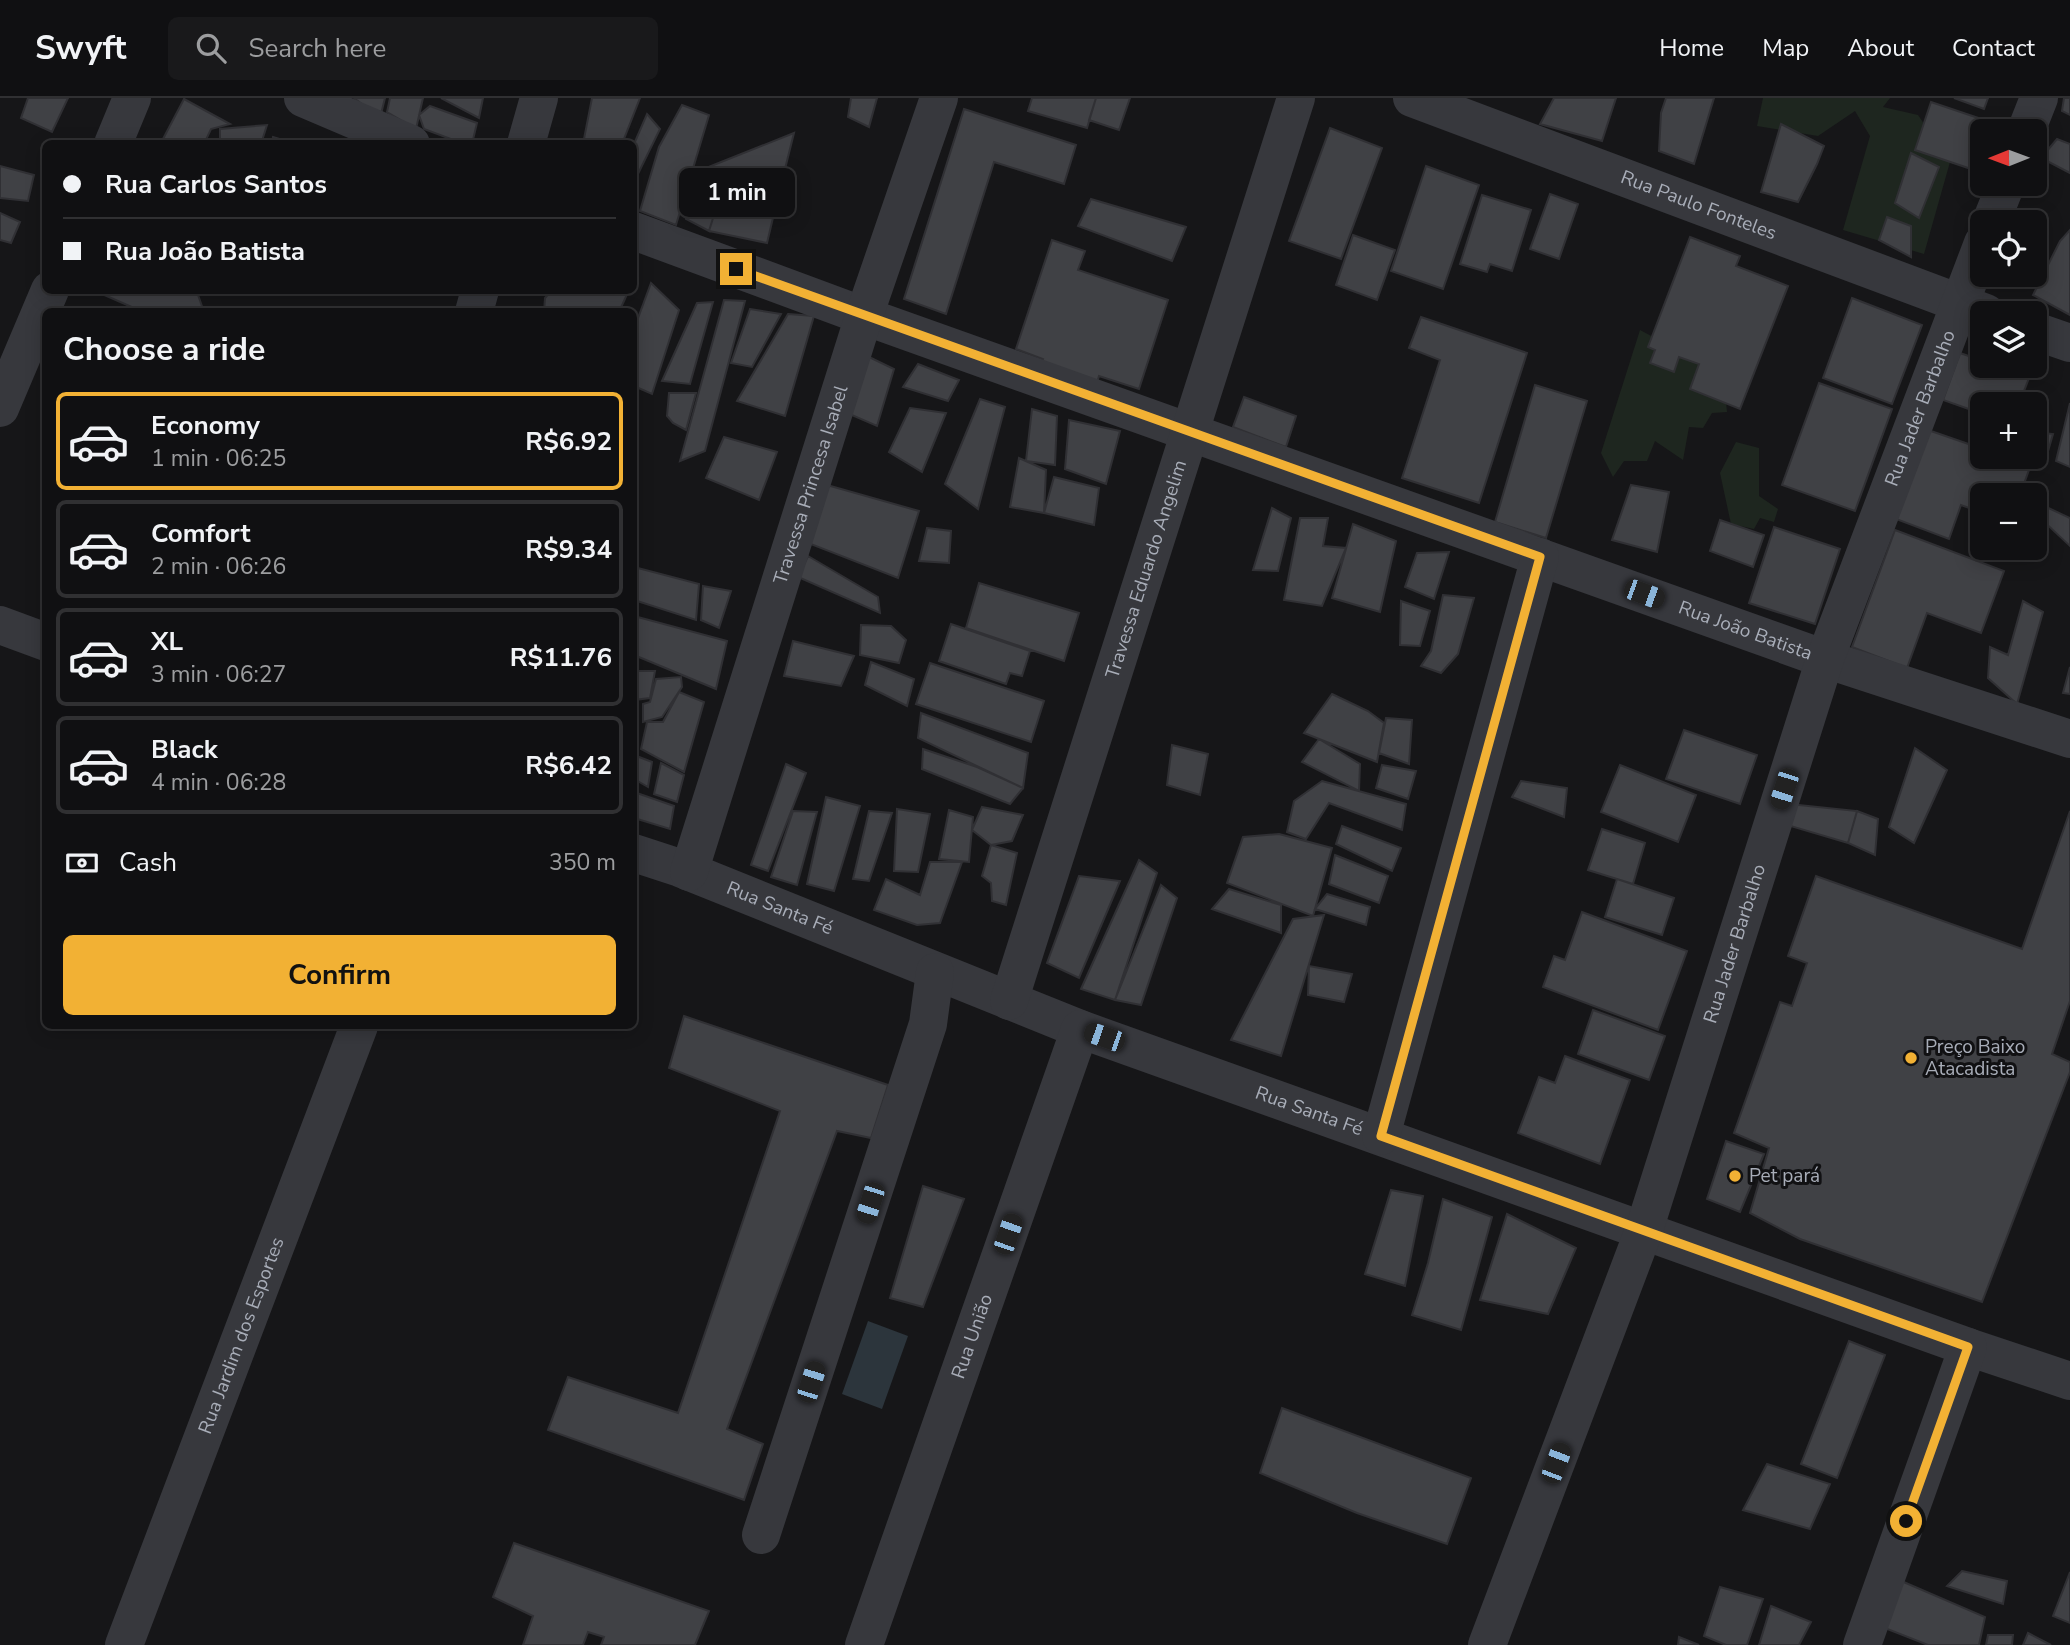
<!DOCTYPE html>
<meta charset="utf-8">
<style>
body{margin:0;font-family:"Nunito Sans",sans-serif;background:#19191b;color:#f1f3f6;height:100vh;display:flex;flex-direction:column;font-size:26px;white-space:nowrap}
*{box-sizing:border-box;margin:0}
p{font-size:23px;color:#9c9d9f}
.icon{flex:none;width:38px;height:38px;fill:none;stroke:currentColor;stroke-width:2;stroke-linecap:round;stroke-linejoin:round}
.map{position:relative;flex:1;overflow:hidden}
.side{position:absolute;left:42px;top:210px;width:595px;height:721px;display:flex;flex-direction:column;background:#101012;border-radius:10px;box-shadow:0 4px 18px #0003,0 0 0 2px #303032}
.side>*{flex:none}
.guide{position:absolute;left:42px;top:42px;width:595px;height:154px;border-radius:10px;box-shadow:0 4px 18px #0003,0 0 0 2px #303032;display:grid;align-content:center;height:154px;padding:0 21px;background:#101012}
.needle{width:46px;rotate:269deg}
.buttons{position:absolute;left:1970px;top:21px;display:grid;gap:14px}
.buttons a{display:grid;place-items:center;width:77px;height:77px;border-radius:10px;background:#101012;box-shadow:0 4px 18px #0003,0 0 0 2px #303032;font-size:35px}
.end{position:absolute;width:32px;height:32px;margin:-16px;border:9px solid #f2b134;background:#111;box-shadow:0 0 0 4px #111}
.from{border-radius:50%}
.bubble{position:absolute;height:49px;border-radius:10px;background:#101012;box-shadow:0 4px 18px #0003,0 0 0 2px #303032;font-size:23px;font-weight:700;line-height:49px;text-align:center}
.car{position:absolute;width:21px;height:42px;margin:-21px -10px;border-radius:9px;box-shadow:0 0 5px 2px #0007;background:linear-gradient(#222 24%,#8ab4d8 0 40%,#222 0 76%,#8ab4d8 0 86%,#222 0)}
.guide b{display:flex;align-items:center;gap:24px;height:66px;font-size:26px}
.guide b+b{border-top:2px solid #303032}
.guide i{width:18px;height:18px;background:#f1f3f6}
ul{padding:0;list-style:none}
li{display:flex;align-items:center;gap:21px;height:98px;margin:0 14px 10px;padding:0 7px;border:4px solid #303032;border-radius:10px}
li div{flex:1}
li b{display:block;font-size:26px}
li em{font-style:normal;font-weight:700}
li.selected{border-color:#f2b134}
li>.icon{width:63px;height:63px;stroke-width:1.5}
h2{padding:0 21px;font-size:32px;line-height:84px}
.pay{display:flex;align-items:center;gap:18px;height:77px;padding:0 21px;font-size:26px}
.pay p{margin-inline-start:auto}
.cta{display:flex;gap:14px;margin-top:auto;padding:14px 21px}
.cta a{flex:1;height:80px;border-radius:10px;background:#f2b134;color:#111;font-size:28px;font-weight:700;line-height:80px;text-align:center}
header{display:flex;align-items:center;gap:42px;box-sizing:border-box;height:98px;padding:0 35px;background:#101012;border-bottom:2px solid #303032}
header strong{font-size:33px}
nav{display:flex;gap:38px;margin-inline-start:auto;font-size:24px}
.search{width:490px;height:63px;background:#19191b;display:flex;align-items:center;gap:18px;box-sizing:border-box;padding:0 24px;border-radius:10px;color:#9c9d9f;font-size:26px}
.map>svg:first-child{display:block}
</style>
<header>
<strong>Swyft</strong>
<div class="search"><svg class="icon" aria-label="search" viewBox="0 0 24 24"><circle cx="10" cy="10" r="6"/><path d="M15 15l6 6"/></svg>Search here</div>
<nav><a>Home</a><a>Map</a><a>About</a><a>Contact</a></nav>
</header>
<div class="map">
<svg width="2070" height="1547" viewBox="0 0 2070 1547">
<rect width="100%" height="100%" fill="#161618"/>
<!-- green -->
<path fill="#1e261f" d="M 1763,0 L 1890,0 L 1883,9 L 1918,17 L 1950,64 L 1924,156 L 1843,132 L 1870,38 L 1855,13 L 1818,38 L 1757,28 Z
M 1640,232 L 1723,276 L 1727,314 L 1712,315 L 1703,330 L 1689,329 L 1683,362 L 1655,343 L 1647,363 L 1624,363 L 1613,379 L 1601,355 Z
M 1736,344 L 1759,350 L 1759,398 L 1778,411 L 1774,424 L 1760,420 L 1754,431 L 1731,426 L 1720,375 Z"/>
<!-- water -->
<path fill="#2c353c" d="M 868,1223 L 908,1238 L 882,1311 L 842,1296 Z"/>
<!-- building -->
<path fill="#404145" stroke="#303034" stroke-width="2" d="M 28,0 L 68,0 L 52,34 L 21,20 Z
M 354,0 L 385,0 L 380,20 Z
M 390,0 L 423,0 L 416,31 L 387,14 Z
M 441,0 L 483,0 L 479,20 Z
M 592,0 L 640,0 L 622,46 L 583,46 Z
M 851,0 L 877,0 L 869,29 L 848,19 Z
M 1032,0 L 1096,0 L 1087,30 L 1028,13 Z
M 1096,0 L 1130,0 L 1119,32 L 1089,22 Z
M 1554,0 L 1616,0 L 1602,43 L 1540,26 Z
M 1666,0 L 1714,0 L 1694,66 L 1659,53 L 1661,15 Z
M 1954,0 L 1988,0 L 1984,11 Z
M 2064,0 L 2070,0 L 2070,17 L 2062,13 Z
M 184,1 L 230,26 L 211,31 L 204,46 L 171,46 L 163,41 Z
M 1931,4 L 1999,27 L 1997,33 L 1983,33 L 1983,75 L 1915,52 Z
M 682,7 L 709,17 L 676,127 L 640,113 L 659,49 Z
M 430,8 L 477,25 L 472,46 L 464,46 L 424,31 L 419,17 Z
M 964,11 L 1076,47 L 1064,86 L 994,64 L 946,216 L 904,201 Z
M 647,16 L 660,31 L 635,82 L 634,46 Z
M 1781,26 L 1824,48 L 1817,66 L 1798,104 L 1761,94 Z
M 267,27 L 261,46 L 220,46 L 220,31 Z
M 1330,30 L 1382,50 L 1341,161 L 1289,143 Z
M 794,35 L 777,103 L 723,88 L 709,133 L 686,121 L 691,76 Z
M 273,39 L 296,46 L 272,46 Z
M 2057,41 L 2070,46 L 2070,75 L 2041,60 Z
M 1911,55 L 1939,69 L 1919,120 L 1895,105 Z
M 0,68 L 34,77 L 28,103 L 0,100 Z
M 1426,68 L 1479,87 L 1443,191 L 1391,173 Z
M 723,88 L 777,103 L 767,145 L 709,133 Z
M 1550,96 L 1578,106 L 1559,161 L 1530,151 Z
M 1482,97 L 1531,112 L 1512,173 L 1490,166 L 1487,174 L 1460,166 Z
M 1091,101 L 1186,129 L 1172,163 L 1078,128 Z
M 0,115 L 20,124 L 11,145 L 0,142 Z
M 1887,119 L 1911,128 L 1911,159 L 1879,142 Z
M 2070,132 L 2070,217 L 2033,197 L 2060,143 Z
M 1353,137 L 1395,152 L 1377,202 L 1336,187 Z
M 1690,139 L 1740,158 L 1736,168 L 1788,188 L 1740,311 L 1690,291 L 1699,266 L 1679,259 L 1674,274 L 1650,265 L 1655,252 L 1648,249 Z
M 1052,142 L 1085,153 L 1078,172 L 1168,202 L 1139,291 L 1099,278 L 1096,288 L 1040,269 L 1043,261 L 1016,251 Z
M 651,185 L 679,212 L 652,296 L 634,288 L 634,231 Z
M 93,192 L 192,192 L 197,194 L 204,214 L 143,214 Z
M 552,192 L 629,192 L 619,214 L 544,214 L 545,200 Z
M 1852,200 L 1922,227 L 1892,306 L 1823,280 Z
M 724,202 L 745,203 L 705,353 L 680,363 Z
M 713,204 L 690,286 L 662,283 L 697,205 Z
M 750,211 L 781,216 L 752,269 L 731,265 Z
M 788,216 L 814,218 L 785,318 L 737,303 Z
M 1421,219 L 1527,255 L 1479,405 L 1402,380 L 1440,262 L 1409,250 Z
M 1960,255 L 1983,263 L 1983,268 L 1995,268 L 2029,280 L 2019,306 L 1983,306 L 1983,316 L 1943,302 Z
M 867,258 L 894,271 L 877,328 L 847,315 Z
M 918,266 L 959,282 L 948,303 L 903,289 Z
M 1819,285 L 1892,311 L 1855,413 L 1782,387 Z
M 1535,287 L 1587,303 L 1546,440 L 1495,424 Z
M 669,295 L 696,295 L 686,332 L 673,325 L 667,318 Z
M 1244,299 L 1296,318 L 1286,349 L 1233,329 Z
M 980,301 L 1005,309 L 978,411 L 945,386 Z
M 2070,305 L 2070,369 L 2056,363 Z
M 910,310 L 946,315 L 922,374 L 889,354 Z
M 1032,311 L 1057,318 L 1055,367 L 1026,363 Z
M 1069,322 L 1120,333 L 1106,386 L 1065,371 Z
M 1928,332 L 1983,351 L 1983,359 L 2003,359 L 2030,369 L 2020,397 L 1983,397 L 1983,415 L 1961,407 L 1949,441 L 1896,421 Z
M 2035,334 L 2053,336 L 2044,367 L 2020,359 L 2035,359 Z
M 724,339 L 777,354 L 759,402 L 706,380 Z
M 1019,360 L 1046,372 L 1044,415 L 1010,409 Z
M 1054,379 L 1099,390 L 1094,427 L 1044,415 Z
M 827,387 L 919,413 L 898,480 L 808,445 Z
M 1631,387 L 1669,394 L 1657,454 L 1612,442 Z
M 2042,407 L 2070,420 L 2070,448 L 2039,419 Z
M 1272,410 L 1291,420 L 1278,473 L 1253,472 Z
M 1300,420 L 1328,420 L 1323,448 L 1346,450 L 1322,508 L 1284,502 Z
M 1720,422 L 1764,437 L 1753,469 L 1710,453 Z
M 1353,426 L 1396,443 L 1380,514 L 1332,500 Z
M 1774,429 L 1840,451 L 1815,526 L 1749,505 Z
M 927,430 L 951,433 L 949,465 L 919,463 Z
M 1895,432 L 2004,473 L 1981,535 L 1927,515 L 1907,570 L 1852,549 Z
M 1449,454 L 1434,501 L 1405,489 L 1417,455 Z
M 808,458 L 878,499 L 880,515 L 798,479 Z
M 634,469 L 699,486 L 696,522 L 634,502 Z
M 979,485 L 1079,515 L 1064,563 L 966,530 Z
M 703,488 L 731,493 L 719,530 L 701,522 Z
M 1443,497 L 1474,500 L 1458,556 L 1441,575 L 1421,568 L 1431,553 Z
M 1401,503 L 1430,513 L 1420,548 L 1400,547 Z
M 2023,503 L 2043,514 L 2017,606 L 1988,580 L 1990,549 L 2008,557 Z
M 634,518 L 727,543 L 716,591 L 634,557 Z
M 951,526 L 1030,553 L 1022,578 L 1010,575 L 1006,586 L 939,563 Z
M 861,527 L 891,528 L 906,542 L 899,565 L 860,557 Z
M 793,543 L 854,558 L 841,588 L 784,578 Z
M 871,564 L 914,581 L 907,608 L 865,587 Z
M 930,565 L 1044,603 L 1031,644 L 916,606 Z
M 2070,569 L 2070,596 L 2063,595 Z
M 634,573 L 655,573 L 650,600 L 634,602 Z
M 681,579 L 682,589 L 662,619 L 643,624 L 643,606 L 650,604 L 656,581 Z
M 679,594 L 704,604 L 684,674 L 641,651 L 647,624 L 663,624 Z
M 1332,596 L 1368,613 L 1384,625 L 1377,664 L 1304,635 Z
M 921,615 L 1028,655 L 1023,690 L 918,640 Z
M 1386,620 L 1412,622 L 1409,666 L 1379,655 Z
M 1684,632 L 1757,657 L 1740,706 L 1666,681 Z
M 1319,641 L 1360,666 L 1359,693 L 1302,664 Z
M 1172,647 L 1208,656 L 1200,697 L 1167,687 Z
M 1915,650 L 1947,672 L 1914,745 L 1889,729 Z
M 923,651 L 977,669 L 1023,690 L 1010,706 L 922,671 Z
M 634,657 L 652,664 L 648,689 L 634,681 Z
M 661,665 L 684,677 L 677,704 L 654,696 Z
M 786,666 L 806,675 L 768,773 L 751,767 Z
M 1382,667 L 1416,673 L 1408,701 L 1376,690 Z
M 1620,667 L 1696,697 L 1678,744 L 1601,714 Z
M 1322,683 L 1406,706 L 1402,732 L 1329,705 L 1306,741 L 1287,734 L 1294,703 Z
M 1521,683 L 1567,690 L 1564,719 L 1512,699 Z
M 634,694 L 674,708 L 670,731 L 634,720 Z
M 826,699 L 860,708 L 834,793 L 807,786 Z
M 1789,706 L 1857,713 L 1848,745 L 1777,724 Z
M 982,709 L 1023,717 L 1012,743 L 991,747 L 972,732 Z
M 897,711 L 930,716 L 918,774 L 894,773 Z
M 949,712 L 973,719 L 969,764 L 939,761 Z
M 793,713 L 817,714 L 797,787 L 771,779 Z
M 869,713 L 892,715 L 869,783 L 853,781 Z
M 1857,713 L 1878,721 L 1875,757 L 1848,745 Z
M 2070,713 L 2070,903 L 2052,956 L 2070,964 L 2070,974 L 1982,1204 L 1800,1141 L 1750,1115 L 1769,1050 L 1734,1035 L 1780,904 L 1792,908 L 1807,865 L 1788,858 L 1816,778 L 2022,851 Z
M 1342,728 L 1401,750 L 1392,773 L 1336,746 Z
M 1602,731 L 1645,745 L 1633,786 L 1588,772 Z
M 1279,736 L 1332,750 L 1313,818 L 1227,785 L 1243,739 Z
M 991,747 L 1017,755 L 1006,807 L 992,803 L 991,785 L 982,778 Z
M 1335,757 L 1388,778 L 1379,805 L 1329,786 Z
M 1139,762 L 1157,775 L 1115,902 L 1081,891 Z
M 930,764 L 962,764 L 940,825 L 917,827 L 874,812 L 886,781 L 920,797 Z
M 1079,778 L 1120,783 L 1079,880 L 1047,865 Z
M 1617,781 L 1674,800 L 1662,837 L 1605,819 Z
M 1161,787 L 1177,800 L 1141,907 L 1115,902 Z
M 1229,791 L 1281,807 L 1281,835 L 1212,811 Z
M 1327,796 L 1370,809 L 1366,827 L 1315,811 Z
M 1582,814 L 1687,853 L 1658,932 L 1543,889 L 1554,858 L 1565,862 Z
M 1324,817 L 1281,958 L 1231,942 L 1293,821 Z
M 1309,868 L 1352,876 L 1344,904 L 1308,897 Z
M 1593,912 L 1665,938 L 1649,982 L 1578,956 Z
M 684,918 L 888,987 L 871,1040 L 837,1033 L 727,1331 L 763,1346 L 744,1402 L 548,1332 L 568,1279 L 678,1315 L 780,1013 L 669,970 Z
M 1565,958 L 1630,982 L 1600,1066 L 1518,1035 L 1539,979 L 1555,985 Z
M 1726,1043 L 1764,1056 L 1740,1114 L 1707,1101 Z
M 923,1088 L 964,1101 L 923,1209 L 890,1200 Z
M 1391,1092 L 1423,1098 L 1405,1188 L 1365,1176 Z
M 1443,1101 L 1492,1119 L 1461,1232 L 1412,1217 L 1428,1165 Z
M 1507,1116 L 1576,1150 L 1548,1216 L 1480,1202 Z
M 1849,1243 L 1885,1257 L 1837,1380 L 1801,1366 Z
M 1282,1310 L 1471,1380 L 1447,1446 L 1357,1415 L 1260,1375 Z
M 1767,1366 L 1830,1386 L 1810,1431 L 1743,1412 Z
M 514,1445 L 709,1513 L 695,1547 L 601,1547 L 604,1539 L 588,1534 L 583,1547 L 523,1547 L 533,1518 L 493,1499 Z
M 1962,1473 L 2007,1483 L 2003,1506 L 1947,1488 Z
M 2070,1474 L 2070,1525 L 2053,1518 Z
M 1899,1482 L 1985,1519 L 1979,1547 L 1928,1547 L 1877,1527 Z
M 1720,1489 L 1763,1501 L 1747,1547 L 1726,1547 L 1704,1538 Z
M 1771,1508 L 1811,1524 L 1799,1547 L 1759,1547 Z
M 2028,1535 L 2051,1547 L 2023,1547 Z
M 1988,1537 L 2013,1537 L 2012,1547 L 1986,1547 Z
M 1679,1539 L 1699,1547 L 1678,1547 Z"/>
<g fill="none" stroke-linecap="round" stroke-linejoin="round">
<!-- minor -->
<g stroke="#37383d" stroke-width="38">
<path d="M 303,0 L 411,46"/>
<path id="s1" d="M 1412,0 L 1986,215"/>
<path d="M 2026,33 L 2039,0"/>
<path d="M 113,46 L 132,0"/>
<path d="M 526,46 L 539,0"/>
<path d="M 1991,124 L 2006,86"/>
<path id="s2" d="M 634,133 L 864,218 L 1825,561 L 2070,641"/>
<path d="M 474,214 L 480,192"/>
<path d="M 2035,233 L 2070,245"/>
<path d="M 0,310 L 50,192"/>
<path d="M 0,527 L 46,544"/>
<path id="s3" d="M 634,755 L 680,770 L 1080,931 L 1968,1249 L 2070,1283"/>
<path id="s4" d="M 689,774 L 864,218 L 939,0"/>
<path id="s5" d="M 1009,903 L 1296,0"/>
<path d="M 1381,1038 L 1540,459"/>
<path d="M 761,1437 L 928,926 L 935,874"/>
<path id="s6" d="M 124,1547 L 359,928"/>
<path id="s7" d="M 864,1547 L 1080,931"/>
<path id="s8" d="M 1487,1547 L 1644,1132 L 1825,561 L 1983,145"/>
<path d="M 1862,1547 L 1968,1249"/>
</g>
</g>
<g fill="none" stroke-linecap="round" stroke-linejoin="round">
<!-- route -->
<path stroke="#f2b134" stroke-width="9" d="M 736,171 L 1540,459 L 1381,1038 L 1968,1249 L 1906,1423"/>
</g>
<!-- markers -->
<g fill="#f2b134" stroke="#111113" stroke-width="2.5">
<circle cx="1911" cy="960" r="7"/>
<circle cx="1735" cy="1078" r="7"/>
</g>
<g text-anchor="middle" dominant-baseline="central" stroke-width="6" stroke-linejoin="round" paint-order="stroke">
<!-- street labels -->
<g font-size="19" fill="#a8adb8" stroke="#111113">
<text stroke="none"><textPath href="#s1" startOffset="306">Rua Paulo Fonteles</textPath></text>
<text stroke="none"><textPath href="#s8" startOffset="1311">Rua Jader Barbalho</textPath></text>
<text stroke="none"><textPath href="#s4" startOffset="406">Travessa Princesa Isabel</textPath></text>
<text stroke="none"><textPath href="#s5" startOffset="453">Travessa Eduardo Angelim</textPath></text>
<text stroke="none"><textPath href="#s2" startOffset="1181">Rua João Batista</textPath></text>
<text stroke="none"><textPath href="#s3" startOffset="156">Rua Santa Fé</textPath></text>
<text stroke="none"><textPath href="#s8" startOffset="744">Rua Jader Barbalho</textPath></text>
<text stroke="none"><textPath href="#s3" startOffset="723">Rua Santa Fé</textPath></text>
<text stroke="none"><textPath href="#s6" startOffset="331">Rua Jardim dos Esportes</textPath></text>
<text stroke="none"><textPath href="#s7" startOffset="327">Rua União</textPath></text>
</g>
<!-- poi labels -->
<g font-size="19" fill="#a8adb8" stroke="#111113" text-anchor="start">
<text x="1925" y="949">Preço Baixo<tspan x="1925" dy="22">Atacadista</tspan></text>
<text x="1749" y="1078">Pet pará</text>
</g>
</g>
</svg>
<div class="buttons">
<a><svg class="needle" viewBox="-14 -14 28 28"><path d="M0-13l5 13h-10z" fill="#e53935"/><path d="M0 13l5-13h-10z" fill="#9c9d9f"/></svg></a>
<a><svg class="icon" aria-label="locate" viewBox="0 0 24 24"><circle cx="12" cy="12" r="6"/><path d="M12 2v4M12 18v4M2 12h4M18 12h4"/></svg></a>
<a><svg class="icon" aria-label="layers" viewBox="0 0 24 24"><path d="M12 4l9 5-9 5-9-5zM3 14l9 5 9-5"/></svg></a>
<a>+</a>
<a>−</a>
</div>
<i class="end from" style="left:1906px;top:1423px"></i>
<i class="end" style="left:736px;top:171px"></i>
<div class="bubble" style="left:679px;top:70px;width:116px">1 min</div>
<i class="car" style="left:1644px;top:496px;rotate:110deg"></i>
<i class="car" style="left:1784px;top:691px;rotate:198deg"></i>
<i class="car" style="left:1104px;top:939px;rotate:289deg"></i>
<i class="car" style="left:870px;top:1105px;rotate:198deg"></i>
<i class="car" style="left:1008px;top:1136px;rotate:19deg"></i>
<i class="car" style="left:811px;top:1284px;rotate:18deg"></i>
<i class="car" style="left:1556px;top:1365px;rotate:21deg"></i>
<div class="guide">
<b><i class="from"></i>Rua Carlos Santos</b>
<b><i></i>Rua João Batista</b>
</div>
<section class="side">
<h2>Choose a ride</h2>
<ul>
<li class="selected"><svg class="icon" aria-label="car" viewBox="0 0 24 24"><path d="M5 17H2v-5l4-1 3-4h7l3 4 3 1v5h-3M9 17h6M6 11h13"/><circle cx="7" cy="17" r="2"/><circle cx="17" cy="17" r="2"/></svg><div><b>Economy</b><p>1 min · 06:25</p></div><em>R$6.92</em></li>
<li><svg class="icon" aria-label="car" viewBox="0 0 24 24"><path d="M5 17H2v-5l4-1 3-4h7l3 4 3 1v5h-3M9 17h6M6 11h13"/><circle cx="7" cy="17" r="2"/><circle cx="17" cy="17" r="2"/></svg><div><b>Comfort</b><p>2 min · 06:26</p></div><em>R$9.34</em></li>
<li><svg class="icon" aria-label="car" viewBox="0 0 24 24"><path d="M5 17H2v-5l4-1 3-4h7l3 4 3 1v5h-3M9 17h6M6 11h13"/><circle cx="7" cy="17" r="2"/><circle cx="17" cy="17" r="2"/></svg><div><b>XL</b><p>3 min · 06:27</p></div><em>R$11.76</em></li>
<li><svg class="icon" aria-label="car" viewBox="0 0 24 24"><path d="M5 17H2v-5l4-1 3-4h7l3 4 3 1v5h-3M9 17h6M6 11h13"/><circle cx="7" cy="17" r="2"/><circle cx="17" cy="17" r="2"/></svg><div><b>Black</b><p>4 min · 06:28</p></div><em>R$6.42</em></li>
</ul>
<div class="pay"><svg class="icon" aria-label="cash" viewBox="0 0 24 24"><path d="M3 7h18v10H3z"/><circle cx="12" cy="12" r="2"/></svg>Cash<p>350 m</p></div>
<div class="cta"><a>Confirm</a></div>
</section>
</div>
